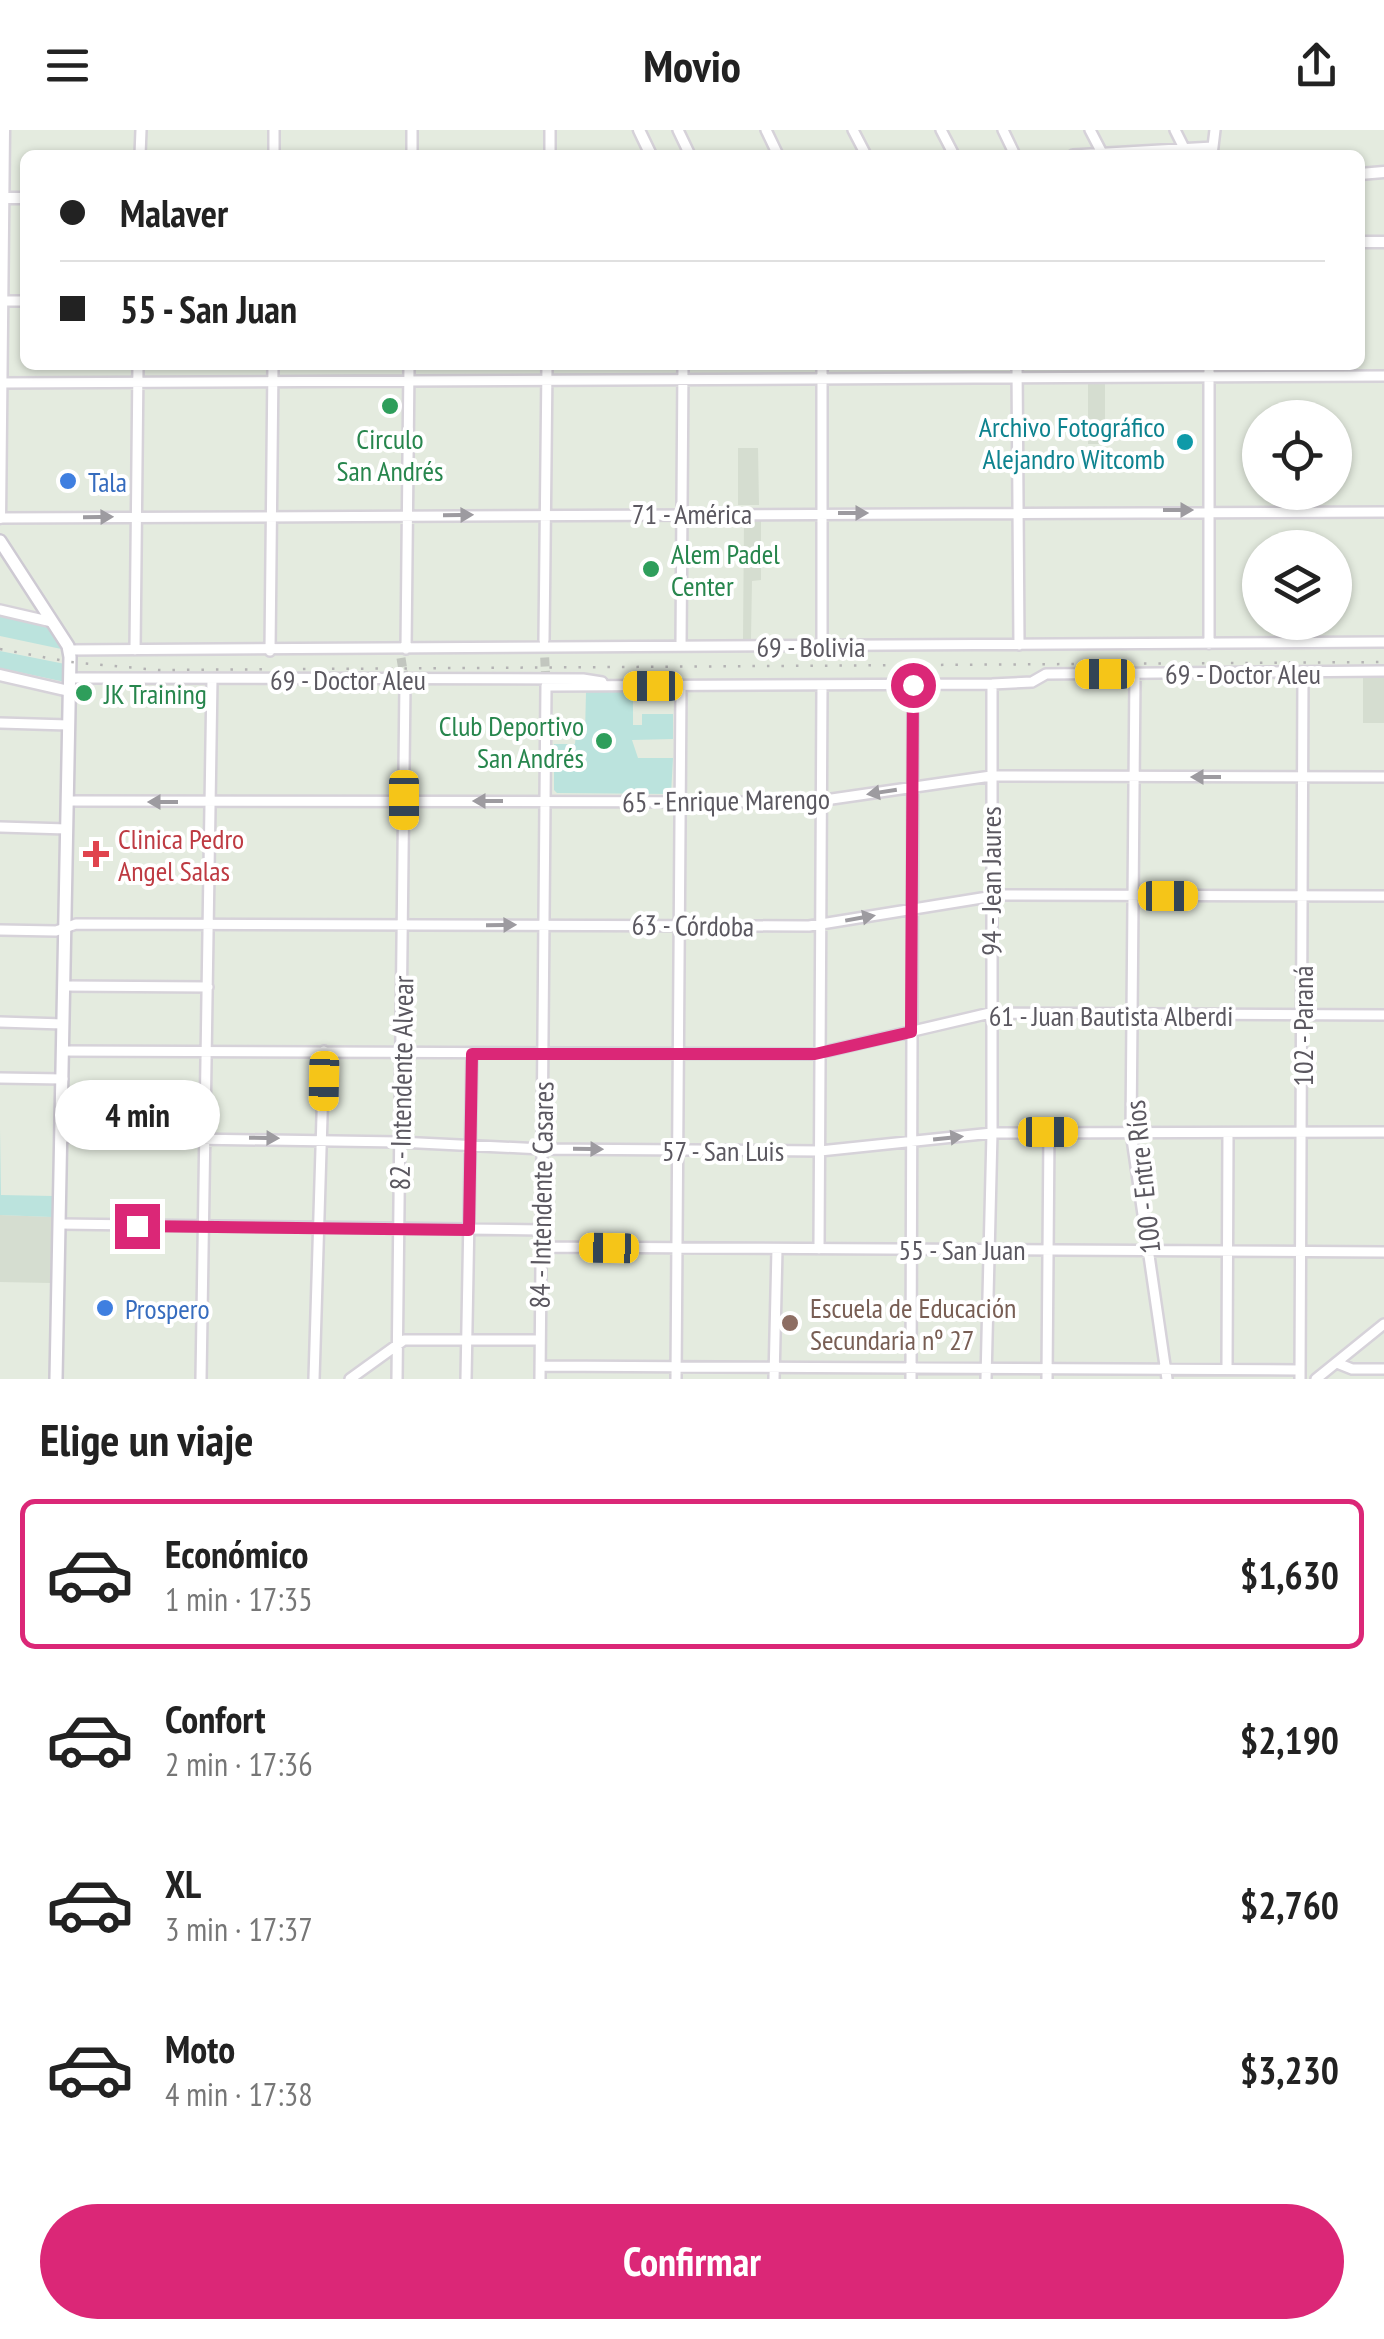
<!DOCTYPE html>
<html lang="es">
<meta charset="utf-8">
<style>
body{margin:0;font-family:"PT Sans Narrow",sans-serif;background:#f6f6f6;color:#222;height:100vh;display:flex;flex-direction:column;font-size:38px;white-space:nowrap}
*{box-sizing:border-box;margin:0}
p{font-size:32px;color:#767676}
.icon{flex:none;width:55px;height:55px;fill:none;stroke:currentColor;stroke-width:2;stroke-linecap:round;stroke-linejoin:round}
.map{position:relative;height:1249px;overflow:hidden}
.drawer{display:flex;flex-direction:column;background:#fff;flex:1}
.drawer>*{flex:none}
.hud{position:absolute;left:20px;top:20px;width:1345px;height:220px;border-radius:15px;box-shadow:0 2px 8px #0004;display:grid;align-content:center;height:220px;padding:0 40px;background:#fff}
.fabs{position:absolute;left:1242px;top:270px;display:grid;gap:20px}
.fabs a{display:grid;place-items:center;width:110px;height:110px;border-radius:50%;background:#fff;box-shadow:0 2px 8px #0004;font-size:50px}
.end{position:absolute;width:45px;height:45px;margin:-22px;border:12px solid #db2777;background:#fff;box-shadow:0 0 0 5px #fff}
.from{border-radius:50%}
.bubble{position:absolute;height:70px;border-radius:35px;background:#fff;box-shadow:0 2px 8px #0004;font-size:32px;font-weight:600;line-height:70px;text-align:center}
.car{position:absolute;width:30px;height:60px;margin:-30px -15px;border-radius:12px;box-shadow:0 0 8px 2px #0007;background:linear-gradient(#f5c518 24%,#345 0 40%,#f5c518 0 76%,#345 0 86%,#f5c518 0)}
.hud b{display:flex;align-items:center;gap:35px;height:95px;font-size:38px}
.hud b+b{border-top:2px solid #e0e0e0}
.hud i{width:25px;height:25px;background:#222}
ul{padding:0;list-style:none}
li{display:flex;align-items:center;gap:30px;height:150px;margin:0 20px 15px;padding:0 20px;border:5px solid transparent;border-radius:15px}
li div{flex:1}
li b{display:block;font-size:38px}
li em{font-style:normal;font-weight:600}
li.active{border-color:#db2777}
li>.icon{width:90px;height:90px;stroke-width:1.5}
h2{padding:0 40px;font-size:45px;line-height:120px}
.primary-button{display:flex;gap:20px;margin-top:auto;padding:20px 40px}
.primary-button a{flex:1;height:115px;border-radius:60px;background:#db2777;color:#fff;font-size:40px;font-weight:600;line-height:115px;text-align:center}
header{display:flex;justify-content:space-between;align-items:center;height:130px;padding:0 40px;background:#fff;font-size:45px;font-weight:600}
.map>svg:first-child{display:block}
</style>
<header><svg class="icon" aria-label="menu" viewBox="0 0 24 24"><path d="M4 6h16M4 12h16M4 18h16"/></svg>Movio<svg class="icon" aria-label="share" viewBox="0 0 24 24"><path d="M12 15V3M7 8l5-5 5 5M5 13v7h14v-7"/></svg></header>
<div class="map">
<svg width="1384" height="1249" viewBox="0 0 1384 1249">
<rect width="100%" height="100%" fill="#e4ebdf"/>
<!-- education -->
<path fill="#d5ddd0" d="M 1088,254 L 1105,254 L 1105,314 L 1088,314 Z
M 738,318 L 758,318 L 759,375 L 738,375 Z
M 744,390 L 761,390 L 761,450 L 752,451 L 751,509 L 743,509 Z
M 1363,546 L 1384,546 L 1384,593 L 1363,593 Z
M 0,1085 L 52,1087 L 51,1153 L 0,1152 Z"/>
<!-- green -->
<path fill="#bbe3dd" d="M 0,485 L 52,498 L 66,520 L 0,506 Z
M 0,521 L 65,534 L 65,552 L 0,538 Z
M 586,562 L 633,562 L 633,595 L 642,595 L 642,584 L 673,584 L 673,609 L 632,610 L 638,628 L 673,628 L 671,664 L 557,663 L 554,660 L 554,614 L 575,614 L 576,604 L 585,604 Z
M 0,999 L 1,1065 L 53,1066 L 52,1087 L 0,1085 Z"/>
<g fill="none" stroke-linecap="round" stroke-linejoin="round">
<!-- minor-tunnel -->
<path stroke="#c2c6bf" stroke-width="9" stroke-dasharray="9 4.5" stroke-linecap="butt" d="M 544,514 L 546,553
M 401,528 L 405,553"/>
<!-- minor casing -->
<g stroke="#d6d2d9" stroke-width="14">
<path id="minor" d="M 550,0 L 550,25
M 678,0 L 690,25
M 766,0 L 778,25
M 853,0 L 866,25
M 941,0 L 954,25
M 1003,0 L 1015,25
M 1090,0 L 1102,23
M 1175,0 L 1184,18
M 140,25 L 141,0
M 274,25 L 274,0
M 412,25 L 412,0
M 1073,25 L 1213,17
M 1212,25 L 1215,0
M 0,171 L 25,171
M 1017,235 L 1019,515
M 1209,235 L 1209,514
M 0,253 L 1384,246
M 0,388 L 1384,382
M 0,480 L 52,492
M 544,510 L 547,235
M 822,515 L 822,235
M 681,516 L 683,235
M 406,519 L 409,235
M 69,520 L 1384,512
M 135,520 L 138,235
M 270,521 L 273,235
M 1135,544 L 1131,1002 L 1167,1249
M 70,548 L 583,549 L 602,552
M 551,556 L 992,554 L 1032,552 L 1046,544 L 1384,541
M 0,593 L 68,595
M 67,671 L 811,672 L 991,646 L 1384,647
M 0,697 L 67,699
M 0,800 L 56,801 L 76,794 L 809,796 L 1000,765 L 1384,766
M 64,856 L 208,857
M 0,892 L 63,894
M 63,921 L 815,924 L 990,883 L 1384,885
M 0,948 L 63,949
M 61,1007 L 399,1012 L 542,1019 L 820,1021 L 992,1003 L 1384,1002
M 60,1094 L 541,1100
M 541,1117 L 1384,1122
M 819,1119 L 822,556
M 1337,1233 L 1352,1239 L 1384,1239
M 540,1236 L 1299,1240
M 1227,1238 L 1228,1003
M 201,1249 L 212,549
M 314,1249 L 324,921
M 350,1249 L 404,1210 L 539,1210
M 397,1249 L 405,553
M 466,1249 L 472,924
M 540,1249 L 546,556
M 676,1249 L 681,557
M 774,1249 L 777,1119
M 911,1249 L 913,555
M 986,1249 L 992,1003 L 992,554
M 1047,1249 L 1049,1002
M 1300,1249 L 1303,543
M 1316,1249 L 1384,1194"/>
</g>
<!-- tertiary casing -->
<g stroke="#d6d2d9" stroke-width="15">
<path id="tertiary" d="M 639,0 L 651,25
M 1360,44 L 1384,42
M 1,68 L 25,68
M 1360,112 L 1384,112
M 0,388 L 4,0
M 0,545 L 69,561"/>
</g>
<!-- secondary casing -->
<g stroke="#cecad3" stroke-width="16">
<path id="secondary" d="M 0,411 L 68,516 L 70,527 L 56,1249"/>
</g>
<!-- minor -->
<use href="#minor" stroke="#fff" stroke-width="9"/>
<!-- tertiary -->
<use href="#tertiary" stroke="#fff" stroke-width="10"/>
<!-- secondary -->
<use href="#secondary" stroke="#fff" stroke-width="11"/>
<!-- rail -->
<path stroke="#b4b3b4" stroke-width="2.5" stroke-dasharray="2.5 12" stroke-linecap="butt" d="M 0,519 L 70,532 L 158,540 L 1384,532"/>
</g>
<!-- one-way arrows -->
<defs><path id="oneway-solid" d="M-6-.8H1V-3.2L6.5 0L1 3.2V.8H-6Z" transform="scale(2.5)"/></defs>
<g fill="#9d9ba0">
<use href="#oneway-solid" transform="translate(1178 380)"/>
<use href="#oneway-solid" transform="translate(853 383)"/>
<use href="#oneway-solid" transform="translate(458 385) rotate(-1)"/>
<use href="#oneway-solid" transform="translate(98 387) rotate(-1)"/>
<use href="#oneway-solid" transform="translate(1206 647) rotate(-180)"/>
<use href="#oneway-solid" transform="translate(882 662) rotate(171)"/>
<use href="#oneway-solid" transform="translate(488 671) rotate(-180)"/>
<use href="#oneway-solid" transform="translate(163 672) rotate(-180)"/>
<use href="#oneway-solid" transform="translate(860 788) rotate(-10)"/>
<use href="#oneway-solid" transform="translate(501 795) rotate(-1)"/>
<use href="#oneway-solid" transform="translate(264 1008) rotate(1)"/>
<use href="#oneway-solid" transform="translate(948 1008) rotate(-6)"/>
<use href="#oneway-solid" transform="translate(588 1019) rotate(1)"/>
</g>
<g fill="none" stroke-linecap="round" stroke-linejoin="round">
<!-- route -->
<path stroke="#db2777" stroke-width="12" d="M 137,1096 L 469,1100 L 472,924 L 815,924 L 911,902 L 913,555"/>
</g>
<!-- markers -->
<g fill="#2e9e5b" stroke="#fff" stroke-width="4">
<circle cx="390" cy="276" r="10"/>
<circle cx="651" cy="439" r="10"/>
<circle cx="84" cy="563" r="10"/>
<circle cx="604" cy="611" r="10"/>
</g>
<circle fill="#0f9aa8" stroke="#fff" stroke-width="4" cx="1185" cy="312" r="10"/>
<g fill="#3f7fe0" stroke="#fff" stroke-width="4">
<circle cx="68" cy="351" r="10"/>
<circle cx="105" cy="1178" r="10"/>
</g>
<path fill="#e0444e" stroke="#fff" stroke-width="4" d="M91 709h10v10h10v10h-10v10h-10v-10h-10v-10h10z"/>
<circle fill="#8d6e63" stroke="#fff" stroke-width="4" cx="790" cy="1193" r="10"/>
<g text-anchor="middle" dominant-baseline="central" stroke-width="8" stroke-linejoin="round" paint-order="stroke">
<!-- culture labels -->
<g font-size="28" fill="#0d838f" stroke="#fff" text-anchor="end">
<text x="1165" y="296">Archivo Fotográfico<tspan x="1165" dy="32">Alejandro Witcomb</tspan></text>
</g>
<!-- leisure labels -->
<g font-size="28" fill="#27864d" stroke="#fff" text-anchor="start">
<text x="390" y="308" text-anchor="middle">Circulo<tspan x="390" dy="32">San Andrés</tspan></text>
<text x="671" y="423">Alem Padel<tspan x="671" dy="32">Center</tspan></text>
<text x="104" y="563">JK Training</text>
<text x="584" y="595" text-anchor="end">Club Deportivo<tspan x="584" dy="32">San Andrés</tspan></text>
</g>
<!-- shop labels -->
<g font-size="28" fill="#366cbe" stroke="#fff" text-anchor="start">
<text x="88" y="351">Tala</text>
<text x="125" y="1178">Prospero</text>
</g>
<!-- street labels -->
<g font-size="28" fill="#5b5860" stroke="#fff">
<text x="692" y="383">71 - América</text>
<text x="811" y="516">69 - Bolivia</text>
<text x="1243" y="543">69 - Doctor Aleu</text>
<text x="348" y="549">69 - Doctor Aleu</text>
<text transform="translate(726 670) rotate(-1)">65 - Enrique Marengo</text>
<text transform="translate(990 751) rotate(-90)">94 - Jean Jaures</text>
<text transform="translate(693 795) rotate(1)">63 - Córdoba</text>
<text x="1111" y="885">61 - Juan Bautista Alberdi</text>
<text transform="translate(1302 896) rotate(-90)">102 - Paraná</text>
<text transform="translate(401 953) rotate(-89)">82 - Intendente Alvear</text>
<text x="723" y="1020">57 - San Luis</text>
<text transform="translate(1142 1047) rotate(-96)">100 - Entre Ríos</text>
<text transform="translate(541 1065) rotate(-89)">84 - Intendente Casares</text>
<text x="962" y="1119">55 - San Juan</text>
</g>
<!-- health labels -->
<g font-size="28" fill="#be3a42" stroke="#fff" text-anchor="start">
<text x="118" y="708">Clinica Pedro<tspan x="118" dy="32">Angel Salas</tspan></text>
</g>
<!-- education labels -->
<g font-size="28" fill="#785e54" stroke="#fff" text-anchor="start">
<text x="810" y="1177">Escuela de Educación<tspan x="810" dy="32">Secundaria nº 27</tspan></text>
</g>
</g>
</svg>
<div class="fabs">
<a><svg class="icon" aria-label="locate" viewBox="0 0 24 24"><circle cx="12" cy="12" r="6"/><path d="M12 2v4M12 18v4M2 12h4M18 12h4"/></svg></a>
<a><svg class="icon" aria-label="layers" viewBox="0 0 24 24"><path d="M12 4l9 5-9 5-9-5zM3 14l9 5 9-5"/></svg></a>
</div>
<i class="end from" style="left:913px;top:555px"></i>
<i class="end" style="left:137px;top:1096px"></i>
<div class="bubble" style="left:55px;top:950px;width:165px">4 min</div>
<i class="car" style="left:1105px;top:544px;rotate:270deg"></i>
<i class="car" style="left:653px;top:556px;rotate:270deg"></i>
<i class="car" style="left:404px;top:670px;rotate:180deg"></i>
<i class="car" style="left:1168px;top:766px;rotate:90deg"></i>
<i class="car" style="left:324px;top:951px;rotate:181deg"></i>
<i class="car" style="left:1048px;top:1002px;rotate:90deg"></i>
<i class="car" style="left:609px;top:1118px;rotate:271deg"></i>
<div class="hud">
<b><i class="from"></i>Malaver</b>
<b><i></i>55 - San Juan</b>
</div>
</div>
<section class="drawer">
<h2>Elige un viaje</h2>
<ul>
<li class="active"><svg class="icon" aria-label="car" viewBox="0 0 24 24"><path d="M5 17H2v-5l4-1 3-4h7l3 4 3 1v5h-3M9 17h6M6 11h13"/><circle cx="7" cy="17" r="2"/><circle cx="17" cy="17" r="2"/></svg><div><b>Económico</b><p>1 min · 17:35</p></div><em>$1,630</em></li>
<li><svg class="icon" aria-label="car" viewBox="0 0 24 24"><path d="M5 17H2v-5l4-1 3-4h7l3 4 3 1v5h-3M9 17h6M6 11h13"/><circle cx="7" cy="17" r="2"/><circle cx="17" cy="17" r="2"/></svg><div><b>Confort</b><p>2 min · 17:36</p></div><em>$2,190</em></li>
<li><svg class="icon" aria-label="car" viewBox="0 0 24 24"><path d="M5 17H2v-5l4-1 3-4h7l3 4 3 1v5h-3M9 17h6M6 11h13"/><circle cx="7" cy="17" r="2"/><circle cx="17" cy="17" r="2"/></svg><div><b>XL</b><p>3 min · 17:37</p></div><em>$2,760</em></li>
<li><svg class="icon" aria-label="car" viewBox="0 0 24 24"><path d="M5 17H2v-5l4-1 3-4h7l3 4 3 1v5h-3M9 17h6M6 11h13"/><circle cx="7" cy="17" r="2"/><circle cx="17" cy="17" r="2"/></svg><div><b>Moto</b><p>4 min · 17:38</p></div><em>$3,230</em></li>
</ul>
<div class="primary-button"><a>Confirmar</a></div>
</section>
